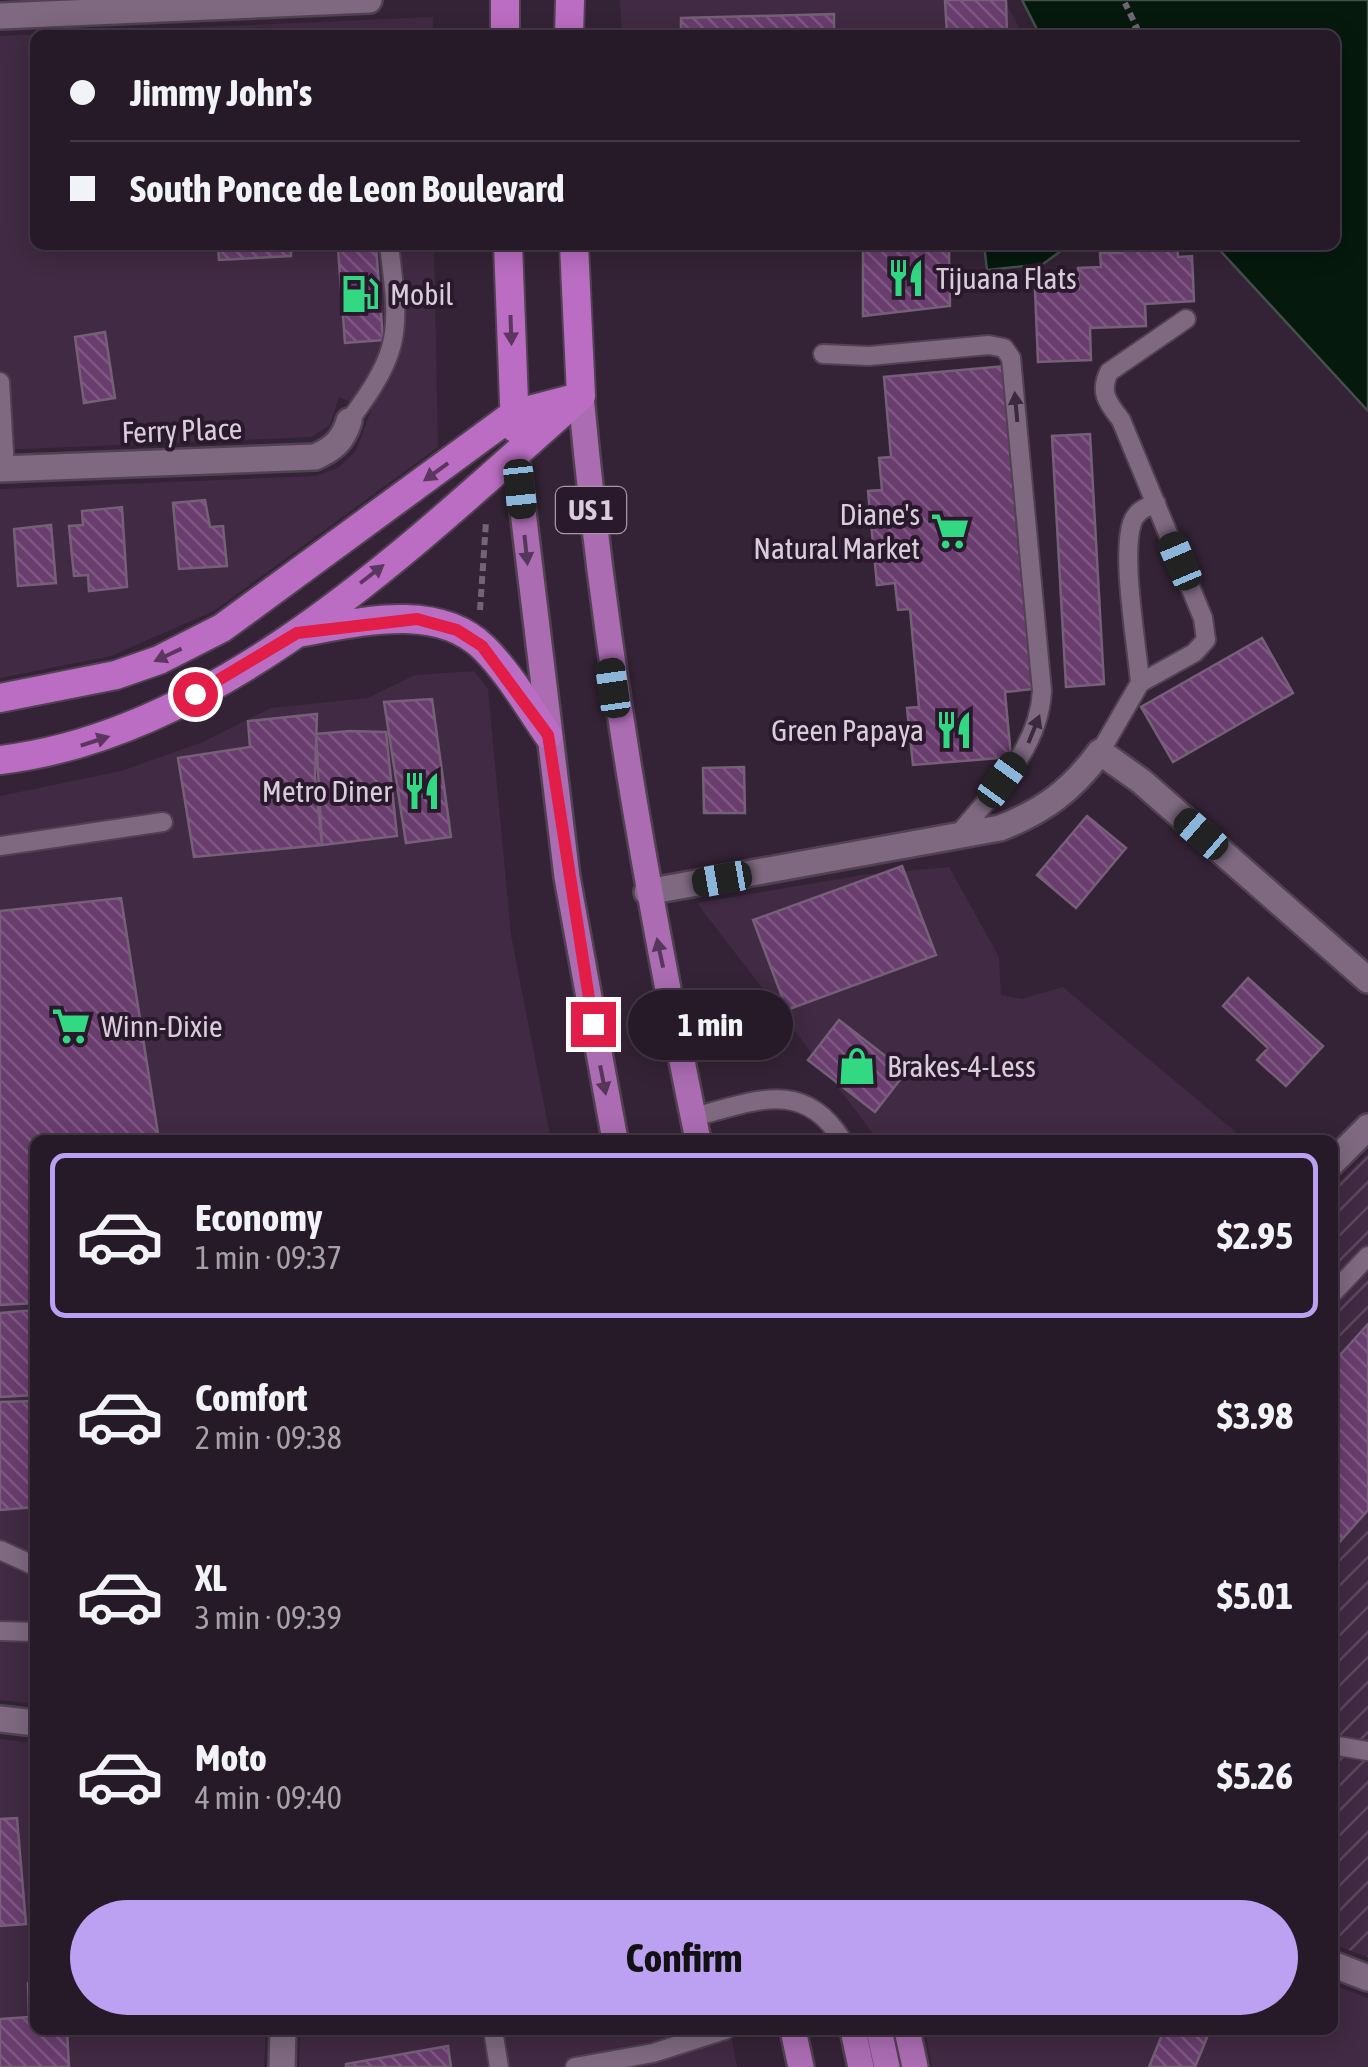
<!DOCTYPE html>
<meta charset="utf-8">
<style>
body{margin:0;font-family:"Asap Condensed",sans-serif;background:#2f2330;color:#f1f3f6;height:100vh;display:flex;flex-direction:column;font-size:38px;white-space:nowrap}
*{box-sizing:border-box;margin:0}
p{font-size:32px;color:#a4a1a8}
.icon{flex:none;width:55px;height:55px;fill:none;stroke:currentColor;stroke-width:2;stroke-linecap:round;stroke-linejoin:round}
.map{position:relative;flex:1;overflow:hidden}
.panel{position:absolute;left:30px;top:1135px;width:1308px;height:900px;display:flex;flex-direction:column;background:#271a28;border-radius:15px;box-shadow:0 5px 25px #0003,0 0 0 2px #433845}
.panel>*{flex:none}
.guide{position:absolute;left:30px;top:30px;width:1310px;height:220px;border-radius:15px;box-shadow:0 5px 25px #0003,0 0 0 2px #433845;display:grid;align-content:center;height:220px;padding:0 40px;background:#271a28}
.end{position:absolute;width:45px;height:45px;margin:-22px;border:12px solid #e11d48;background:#fff;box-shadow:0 0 0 5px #fff}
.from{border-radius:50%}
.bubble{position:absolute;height:70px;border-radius:35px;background:#271a28;box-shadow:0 5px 25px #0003,0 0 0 2px #433845;font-size:32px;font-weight:700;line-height:70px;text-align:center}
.car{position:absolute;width:30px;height:60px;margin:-30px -15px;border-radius:12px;box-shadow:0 0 8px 2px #0007;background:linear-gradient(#222 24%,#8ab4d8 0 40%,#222 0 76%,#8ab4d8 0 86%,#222 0)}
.guide b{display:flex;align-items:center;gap:35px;height:95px;font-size:38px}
.guide b+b{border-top:2px solid #433845}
.guide i{width:25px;height:25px;background:#f1f3f6}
ul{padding:18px 0 0;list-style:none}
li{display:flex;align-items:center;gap:30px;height:165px;margin:0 20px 15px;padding:0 20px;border:5px solid transparent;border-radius:15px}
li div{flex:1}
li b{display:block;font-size:38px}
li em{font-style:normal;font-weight:700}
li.selected{border-color:#bca0f2}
li>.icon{width:90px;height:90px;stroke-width:1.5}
.button{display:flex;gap:20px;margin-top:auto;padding:20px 40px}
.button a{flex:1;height:115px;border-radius:60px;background:#bca0f2;color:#111;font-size:40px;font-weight:700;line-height:115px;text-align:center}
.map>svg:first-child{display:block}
</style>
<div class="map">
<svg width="1368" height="2067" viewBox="0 0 1368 2067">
<defs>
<pattern id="industrial-furrows" width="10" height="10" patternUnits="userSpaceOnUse" patternTransform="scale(2.5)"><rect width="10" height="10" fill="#412a43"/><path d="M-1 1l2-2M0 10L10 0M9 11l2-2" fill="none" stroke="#5c485e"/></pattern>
<pattern id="building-back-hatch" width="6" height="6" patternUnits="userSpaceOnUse" patternTransform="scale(2.5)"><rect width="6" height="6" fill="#693d6e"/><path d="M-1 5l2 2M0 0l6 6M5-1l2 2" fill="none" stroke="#7e5882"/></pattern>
</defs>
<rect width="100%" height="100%" fill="#342336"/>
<!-- built -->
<path fill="#412a43" d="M 620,0 L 1004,0 L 1023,35 L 622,35 Z
M 433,17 L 433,35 L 35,35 L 35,245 L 434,245 L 438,447 L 214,611 L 111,656 L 0,678 L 0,489 L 315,476 L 338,468 L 356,451 L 371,410 L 339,397 L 330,425 L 311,437 L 0,450 L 0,36 Z
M 474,671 L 488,689 L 511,935 L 551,1140 L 35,1140 L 35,1704 L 0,1700 L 0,796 L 121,771 L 203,742 L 271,708 L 368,698 L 415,675 Z
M 949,867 L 999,957 L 1001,995 L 1022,999 L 1063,987 L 1245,1140 L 878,1140 L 697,903 L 862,875 Z
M 0,1739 L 35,1743 L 35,2030 L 266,2030 L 264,2067 L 0,2067 Z
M 1333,1985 L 1368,1998 L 1368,2067 L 932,2067 L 925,2030 L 1332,2030 Z
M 300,2030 L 730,2030 L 737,2067 L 299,2067 Z"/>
<!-- industrial -->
<path fill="url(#industrial-furrows)" d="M 1368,1153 L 1368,1957 L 1332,1944 L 1332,1189 Z"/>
<!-- water -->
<path fill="#05190d" stroke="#454f4a" stroke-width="2.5" d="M 1022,0 L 1368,0 L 1368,411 L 1215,245 L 1335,245 L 1335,35 L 1040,35 Z
M 984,245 L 1069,245 L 1043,264 L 987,270 Z"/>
<!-- building -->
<path fill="url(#building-back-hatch)" stroke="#756077" stroke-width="2.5" d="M 945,0 L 1006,0 L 1007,35 L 947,35 Z
M 834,14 L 834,35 L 681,35 L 681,18 Z
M 218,245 L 291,245 L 291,256 L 219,260 Z
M 863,245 L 949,249 L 950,306 L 863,316 Z
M 1122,245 L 1177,245 L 1178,257 L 1192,256 L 1194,301 L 1145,304 L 1146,326 L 1090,328 L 1091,360 L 1038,362 L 1035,290 L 1079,289 L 1078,268 L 1101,267 L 1100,253 L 1122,253 Z
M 376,246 L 383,340 L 345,343 L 338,249 Z
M 105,332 L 115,398 L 84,403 L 75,337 Z
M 1005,366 L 1034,689 L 1005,692 L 1011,757 L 913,765 L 907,708 L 919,707 L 910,609 L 898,610 L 895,583 L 877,585 L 868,491 L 882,490 L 879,458 L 891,457 L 884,377 Z
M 1090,434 L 1104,684 L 1066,687 L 1052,436 Z
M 205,500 L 210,527 L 223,526 L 227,566 L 179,569 L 173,503 Z
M 122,507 L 127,587 L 89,591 L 88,575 L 74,576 L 69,526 L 83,525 L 82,511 Z
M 51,525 L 56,583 L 18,586 L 14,529 Z
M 1262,638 L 1293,693 L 1173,762 L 1141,707 Z
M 432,699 L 451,837 L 406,843 L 384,702 Z
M 317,714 L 315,776 L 322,845 L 194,857 L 178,758 L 250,747 L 248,721 Z
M 350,731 L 386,732 L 397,836 L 322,845 L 316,734 Z
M 744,767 L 745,813 L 704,813 L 703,768 Z
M 1087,816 L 1126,848 L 1076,908 L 1037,875 Z
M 902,866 L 936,955 L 787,1010 L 753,920 Z
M 121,898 L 159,1140 L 35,1140 L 35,1303 L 0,1305 L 0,911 Z
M 1248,978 L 1323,1046 L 1286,1086 L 1257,1060 L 1268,1048 L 1223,1006 Z
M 839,1020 L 906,1072 L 875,1112 L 808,1060 Z
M 35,1310 L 35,1395 L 0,1397 L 0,1313 Z
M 1368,1324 L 1368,1510 L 1336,1546 L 1332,1542 L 1332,1364 Z
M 35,1401 L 35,1507 L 0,1510 L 0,1402 Z
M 17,1818 L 26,1924 L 0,1926 L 0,1819 Z
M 35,1982 L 35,2030 L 67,2030 L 69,2067 L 0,2067 L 0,2019 L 29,2017 L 28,1983 Z
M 1164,2030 L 1210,2030 L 1195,2067 L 1149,2067 Z
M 448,2046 L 451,2067 L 346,2067 L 346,2064 Z"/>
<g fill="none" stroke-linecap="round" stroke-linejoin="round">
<!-- service casing -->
<g stroke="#514152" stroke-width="22">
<path id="service" d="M 823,354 L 869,356 L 989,345 L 1004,348 L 1011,358 L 1042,691 C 1039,750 993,792 957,836
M 0,382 L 5,469
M 349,421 C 402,350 400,332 389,245
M 1140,683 C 1137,645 1121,557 1132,523 C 1136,511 1145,508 1156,503
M 1100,752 L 1140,683 L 1194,653 L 1206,640 L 1203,618 L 1121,420 C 1108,403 1099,393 1109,372 L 1186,319
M 0,846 L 163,822
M 693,1117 C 753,1102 803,1077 842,1140
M 1332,1294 L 1368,1256
M 0,1550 L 35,1566
M 0,1631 L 35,1632
M 1332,1745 L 1368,1751
M 493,2030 L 499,2067
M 575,2067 L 653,2053 L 725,2030"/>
</g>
<!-- minor casing -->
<g stroke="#514152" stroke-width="30">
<path id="minor" d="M 0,16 L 369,0
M 0,469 L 315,457 C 333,449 343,441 349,421
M 647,892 L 1000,828 C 1044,811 1072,790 1100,752 L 1141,781 L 1368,980
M 1332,1163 L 1368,1127
M 0,1719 L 35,1723
M 1332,1964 L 1368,1978
M 282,2067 L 283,2030"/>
</g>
<!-- primary casing -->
<g stroke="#514152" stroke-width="30">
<path id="primary" d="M 581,396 C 604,649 647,892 698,1140
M 516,453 L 567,877 L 615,1140
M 793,2030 L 801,2067
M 853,2030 L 861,2067
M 879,2030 L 887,2067
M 907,2030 L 915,2067"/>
</g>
<!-- trunk casing -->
<g stroke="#514152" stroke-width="32">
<path id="trunk" d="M 505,35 L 505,0
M 569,35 L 570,0
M 508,245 L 515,428
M 574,245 L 581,396
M 298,633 C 356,623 436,601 484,648 C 509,673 528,706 548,735
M 0,698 L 116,675 L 159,660 L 222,628 L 514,414 L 579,397
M 0,760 C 222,734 419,539 581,396"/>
</g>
<!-- path -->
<path stroke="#736475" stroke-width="6" stroke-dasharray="8 5" stroke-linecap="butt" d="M 1121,35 L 1137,28 L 1125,3
M 480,610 L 486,522"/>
<!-- service -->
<use href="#service" stroke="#7e6980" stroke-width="18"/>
<!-- minor -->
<use href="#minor" stroke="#7e6980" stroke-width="25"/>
<!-- primary -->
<use href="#primary" stroke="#ab6cb2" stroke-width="25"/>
<!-- trunk -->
<use href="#trunk" stroke="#ba6dc2" stroke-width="28"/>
</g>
<!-- one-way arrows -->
<defs><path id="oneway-solid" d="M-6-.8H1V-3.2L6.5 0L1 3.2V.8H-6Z" transform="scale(2.5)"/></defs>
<g fill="#5c3660">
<use href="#oneway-solid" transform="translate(511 330) rotate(88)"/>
<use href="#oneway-solid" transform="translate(436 472) rotate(144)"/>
<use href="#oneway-solid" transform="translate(372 574) rotate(-38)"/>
<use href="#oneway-solid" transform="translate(168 655) rotate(155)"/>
<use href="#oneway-solid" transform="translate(95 741) rotate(-18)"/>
</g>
<g fill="#3b293d">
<use href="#oneway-solid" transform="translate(1016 407) rotate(-95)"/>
<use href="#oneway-solid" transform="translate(1034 729) rotate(-68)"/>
</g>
<g fill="#57365b">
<use href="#oneway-solid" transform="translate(526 550) rotate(84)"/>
<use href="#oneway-solid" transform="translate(660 953) rotate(-102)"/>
<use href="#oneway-solid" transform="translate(603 1080) rotate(79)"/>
</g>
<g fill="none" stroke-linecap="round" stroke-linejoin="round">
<!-- route -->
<path stroke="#e11d48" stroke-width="12" d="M 195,694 L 297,633 L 417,619 L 457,630 L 482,646 L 548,735 L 593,1024"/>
</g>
<!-- icons -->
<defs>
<g id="restaurant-bare" transform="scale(3)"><path d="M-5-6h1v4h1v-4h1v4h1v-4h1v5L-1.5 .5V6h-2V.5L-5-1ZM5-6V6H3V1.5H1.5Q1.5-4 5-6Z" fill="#32d882" stroke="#2a192c" stroke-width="2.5" paint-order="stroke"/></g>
<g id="fuel-bare" transform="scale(3)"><path d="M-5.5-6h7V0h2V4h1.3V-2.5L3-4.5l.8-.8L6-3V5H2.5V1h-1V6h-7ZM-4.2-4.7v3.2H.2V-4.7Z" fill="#32d882" stroke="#2a192c" stroke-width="2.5" paint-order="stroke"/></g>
<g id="supermarket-bare" transform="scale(3)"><path d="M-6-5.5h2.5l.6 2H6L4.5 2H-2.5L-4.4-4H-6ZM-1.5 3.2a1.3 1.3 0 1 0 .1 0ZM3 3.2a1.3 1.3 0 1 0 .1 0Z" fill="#32d882" stroke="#2a192c" stroke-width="2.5" paint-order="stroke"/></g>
<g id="shop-bare" transform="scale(3)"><path d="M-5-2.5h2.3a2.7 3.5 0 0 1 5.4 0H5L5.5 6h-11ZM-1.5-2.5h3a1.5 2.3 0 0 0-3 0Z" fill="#32d882" stroke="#2a192c" stroke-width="2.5" paint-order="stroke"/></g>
</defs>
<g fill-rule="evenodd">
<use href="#restaurant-bare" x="906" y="278"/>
<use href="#fuel-bare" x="360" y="294"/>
<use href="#supermarket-bare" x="950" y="531"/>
<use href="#restaurant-bare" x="954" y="730"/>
<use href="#restaurant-bare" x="422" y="791"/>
<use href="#supermarket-bare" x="71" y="1026"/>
<use href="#shop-bare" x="857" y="1066"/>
</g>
<g text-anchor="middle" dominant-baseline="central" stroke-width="8" stroke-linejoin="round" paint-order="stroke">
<!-- shield labels -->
<rect fill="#2a192c" stroke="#a497a6" stroke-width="2.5" x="556" y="487" width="70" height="46" rx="8"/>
<g font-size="28" font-weight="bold" fill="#d9cdda">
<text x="591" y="510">US 1</text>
</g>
<!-- poi labels -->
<g font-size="30" fill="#d9cdda" stroke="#2a192c" text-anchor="start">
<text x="936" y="278">Tijuana Flats</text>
<text x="390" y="294">Mobil</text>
<text x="920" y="514" text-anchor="end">Diane's<tspan x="920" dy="34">Natural Market</tspan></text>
<text x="924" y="730" text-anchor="end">Green Papaya</text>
<text x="392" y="791" text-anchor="end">Metro Diner</text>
<text x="101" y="1026">Winn-Dixie</text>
<text x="887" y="1066">Brakes-4-Less</text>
</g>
<!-- street labels -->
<g font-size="30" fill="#d9cdda" stroke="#2a192c">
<text transform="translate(182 430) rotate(-2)">Ferry Place</text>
</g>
</g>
</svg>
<i class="end from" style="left:195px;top:694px"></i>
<i class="end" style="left:593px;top:1024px"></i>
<div class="bubble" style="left:628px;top:990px;width:165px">1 min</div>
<i class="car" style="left:520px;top:489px;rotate:174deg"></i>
<i class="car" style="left:1180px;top:561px;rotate:337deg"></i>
<i class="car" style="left:613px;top:688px;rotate:352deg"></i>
<i class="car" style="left:1002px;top:780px;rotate:36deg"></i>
<i class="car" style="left:1201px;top:834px;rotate:311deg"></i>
<i class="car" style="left:722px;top:879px;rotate:260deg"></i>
<div class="guide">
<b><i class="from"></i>Jimmy John's</b>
<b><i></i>South Ponce de Leon Boulevard</b>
</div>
<section class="panel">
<ul>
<li class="selected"><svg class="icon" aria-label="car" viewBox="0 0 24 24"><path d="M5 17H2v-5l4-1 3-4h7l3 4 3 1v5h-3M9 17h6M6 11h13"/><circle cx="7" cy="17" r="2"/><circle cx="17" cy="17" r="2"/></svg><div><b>Economy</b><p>1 min · 09:37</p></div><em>$2.95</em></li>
<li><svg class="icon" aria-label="car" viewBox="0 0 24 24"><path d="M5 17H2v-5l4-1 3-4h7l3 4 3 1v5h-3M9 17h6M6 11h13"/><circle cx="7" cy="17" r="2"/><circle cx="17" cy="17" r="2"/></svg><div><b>Comfort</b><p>2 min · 09:38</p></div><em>$3.98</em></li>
<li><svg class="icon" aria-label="car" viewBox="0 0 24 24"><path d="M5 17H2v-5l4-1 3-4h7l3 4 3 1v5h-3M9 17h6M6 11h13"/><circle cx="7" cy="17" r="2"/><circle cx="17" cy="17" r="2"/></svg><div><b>XL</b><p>3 min · 09:39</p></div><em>$5.01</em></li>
<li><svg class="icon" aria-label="car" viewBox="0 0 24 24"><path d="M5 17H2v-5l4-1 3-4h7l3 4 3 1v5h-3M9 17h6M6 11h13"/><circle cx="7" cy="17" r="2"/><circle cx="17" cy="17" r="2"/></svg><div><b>Moto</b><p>4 min · 09:40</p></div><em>$5.26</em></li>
</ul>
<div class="button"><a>Confirm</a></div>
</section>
</div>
